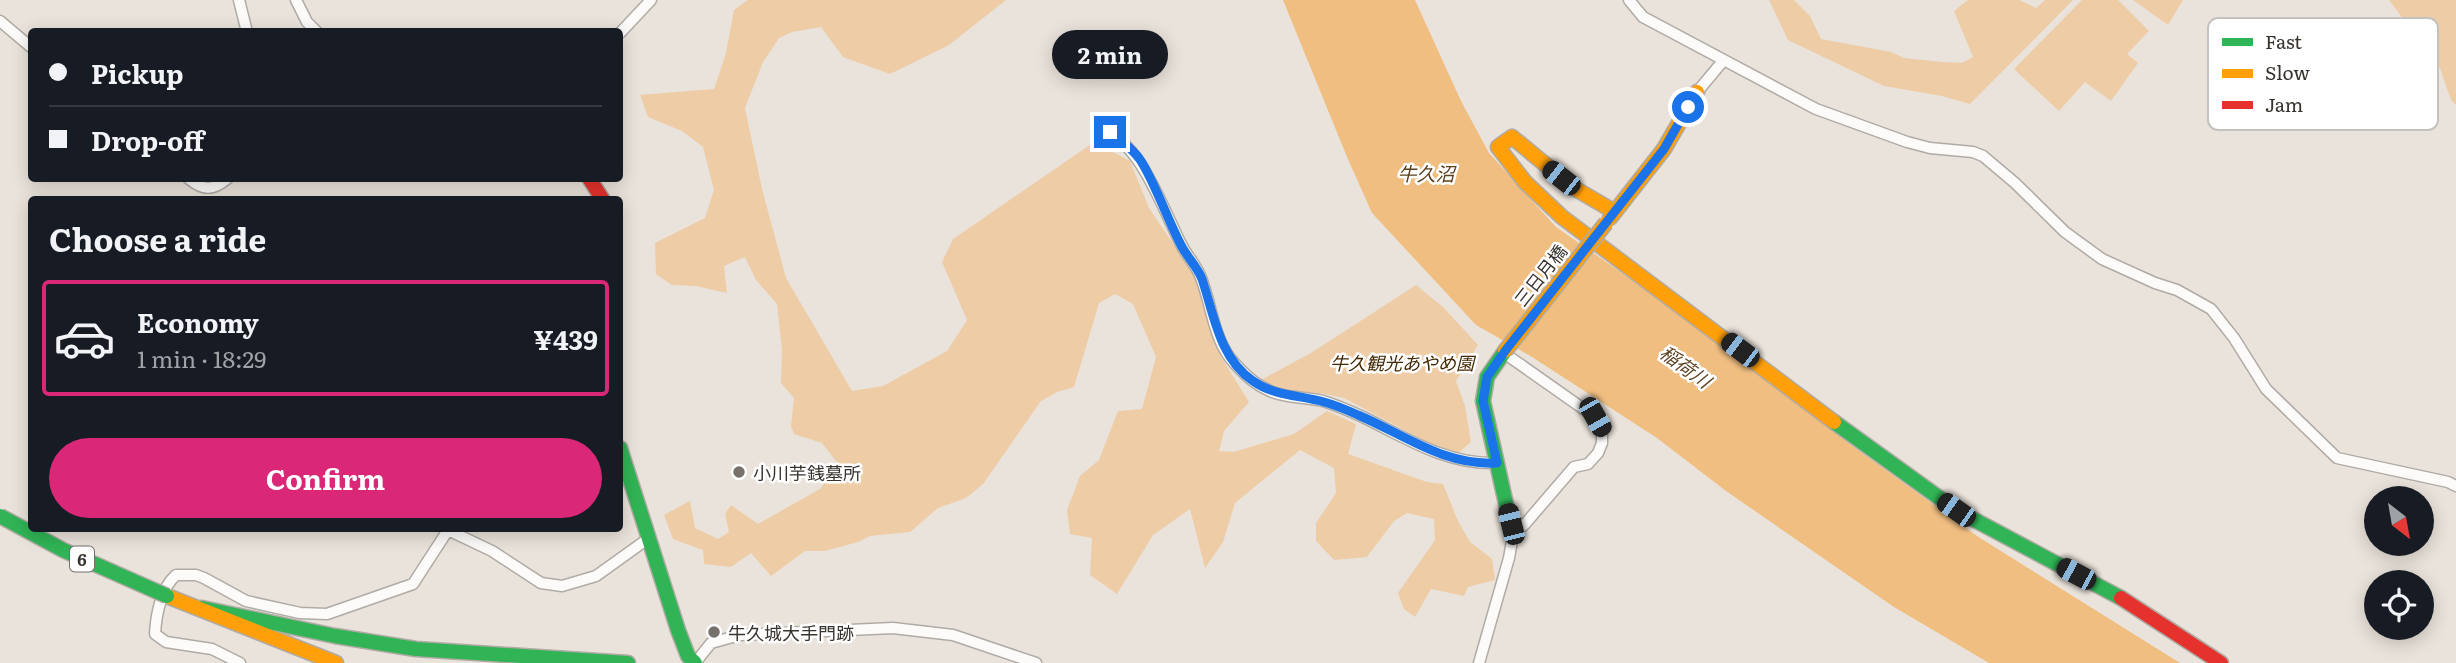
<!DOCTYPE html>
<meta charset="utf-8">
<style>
body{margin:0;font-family:Literata,"Noto Sans JP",serif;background:#20242c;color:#f1f3f6;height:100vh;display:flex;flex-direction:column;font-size:26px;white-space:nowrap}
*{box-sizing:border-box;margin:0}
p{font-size:23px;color:#9ea1a6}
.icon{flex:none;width:38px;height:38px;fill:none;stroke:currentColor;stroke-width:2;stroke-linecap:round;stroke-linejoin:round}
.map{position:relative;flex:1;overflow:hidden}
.details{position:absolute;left:28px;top:196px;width:595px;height:336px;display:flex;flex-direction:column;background:#171b24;border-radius:7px;box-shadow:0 4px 18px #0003}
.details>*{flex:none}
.hud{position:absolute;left:28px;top:28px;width:595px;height:154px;border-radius:7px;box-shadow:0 4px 18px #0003;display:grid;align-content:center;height:154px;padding:0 21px;background:#171b24}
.needle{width:46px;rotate:149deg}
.tools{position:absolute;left:2364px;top:486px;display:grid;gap:14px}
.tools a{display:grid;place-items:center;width:70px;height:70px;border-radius:50%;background:#171b24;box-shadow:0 4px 18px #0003;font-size:35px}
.end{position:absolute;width:32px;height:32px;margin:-16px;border:9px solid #1a73e8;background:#fff;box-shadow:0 0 0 4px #fff}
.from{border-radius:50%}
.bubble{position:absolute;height:49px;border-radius:24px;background:#171b24;box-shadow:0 4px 18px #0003;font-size:23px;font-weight:700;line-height:49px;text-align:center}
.car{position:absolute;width:21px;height:42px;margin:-21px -10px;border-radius:9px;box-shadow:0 0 5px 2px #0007;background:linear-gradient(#222 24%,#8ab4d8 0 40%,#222 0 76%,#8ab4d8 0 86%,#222 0)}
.hud b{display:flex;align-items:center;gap:24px;height:66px;font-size:26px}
.hud b+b{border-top:2px solid #363941}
.hud i{width:18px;height:18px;background:#f1f3f6}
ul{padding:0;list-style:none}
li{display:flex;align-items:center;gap:21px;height:116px;margin:0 14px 10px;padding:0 7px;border:4px solid transparent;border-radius:7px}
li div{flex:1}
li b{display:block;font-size:26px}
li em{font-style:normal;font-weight:700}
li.on{border-color:#db2777}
li>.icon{width:63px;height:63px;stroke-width:1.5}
h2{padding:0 21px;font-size:32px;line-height:84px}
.button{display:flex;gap:14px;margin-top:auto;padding:14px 21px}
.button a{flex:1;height:80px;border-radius:42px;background:#db2777;color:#fff;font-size:28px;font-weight:700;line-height:80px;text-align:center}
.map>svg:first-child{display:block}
</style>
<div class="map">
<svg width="2456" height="663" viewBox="0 0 2456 663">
<rect width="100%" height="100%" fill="#eae3db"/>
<!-- green -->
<path fill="#edcca6" d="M 748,0 L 1006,0 L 949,45 L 890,74 L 843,57 L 821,27 L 792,32 L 779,38 L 763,62 L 745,108 L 762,189 L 786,278 L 852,391 L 883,386 L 947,351 L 967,320 L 942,262 L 953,239 L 1094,142 L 1130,161 L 1149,208 L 1193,273 L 1221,357 L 1249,402 L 1224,431 L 1219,451 L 1234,452 L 1294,434 L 1327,411 L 1356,424 L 1348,454 L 1427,482 L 1443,484 L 1458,521 L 1470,542 L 1492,559 L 1495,580 L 1468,587 L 1464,596 L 1431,589 L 1415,617 L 1404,609 L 1398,593 L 1435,540 L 1434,519 L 1407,513 L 1394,521 L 1367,557 L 1334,560 L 1316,541 L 1316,523 L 1336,493 L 1334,468 L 1300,450 L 1235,503 L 1223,542 L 1205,568 L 1190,509 L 1153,535 L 1117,594 L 1090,575 L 1092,538 L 1070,534 L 1067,510 L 1080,476 L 1099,460 L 1118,411 L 1142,409 L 1156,357 L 1133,304 L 1115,294 L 1099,303 L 1074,387 L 1057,392 L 1041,401 L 983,484 L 966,498 L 938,508 L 910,532 L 870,536 L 858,542 L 825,551 L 805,551 L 771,576 L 751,553 L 731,567 L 704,564 L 703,550 L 673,539 L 664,515 L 690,501 L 695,528 L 718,539 L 729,532 L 725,514 L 731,505 L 758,524 L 820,489 L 839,465 L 822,443 L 794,434 L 791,426 L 794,398 L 781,383 L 782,350 L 777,304 L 756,280 L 745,257 L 724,266 L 727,293 L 696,286 L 672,285 L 656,274 L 655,243 L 705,218 L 714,190 L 703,147 L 682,131 L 648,117 L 640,95 L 714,89 L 726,53 L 734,10 Z
M 1769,0 L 1794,0 L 1810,16 L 1821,39 L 1891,52 L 1904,58 L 1942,62 L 1962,63 L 1973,57 L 1954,11 L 1968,0 L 2019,0 L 2036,8 L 2045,0 L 2073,0 L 1970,104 L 1942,96 L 1884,86 L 1788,40 Z
M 2082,0 L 2118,0 L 2149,31 L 2127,54 L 2138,63 L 2111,101 L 2085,82 L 2059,111 L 2014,69 Z
M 2133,0 L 2183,0 L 2168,25 Z
M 2389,0 L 2456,0 L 2456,105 L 2451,100 L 2440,68 Z
M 1416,285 L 1443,307 L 1478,345 L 1456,381 L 1465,406 L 1471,442 L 1457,454 L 1429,443 L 1344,398 L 1320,393 L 1288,391 L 1259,381 L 1311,353 Z"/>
<!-- water -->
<path fill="#f0be81" d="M 1283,0 L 1415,0 L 1461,101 L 1489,153 L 1556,227 L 1688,319 L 1851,445 L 1977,536 L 2180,663 L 1989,663 L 1894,607 L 1726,491 L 1657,438 L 1532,357 L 1476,325 L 1372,213 L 1347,157 Z"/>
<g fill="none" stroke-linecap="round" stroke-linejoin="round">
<!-- street casing -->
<g stroke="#b0aba5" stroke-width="13">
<path id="street" d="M 239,0 L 247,32
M 296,0 L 307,22 L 317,32
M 1629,0 L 1643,17 L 1816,109 L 1907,142 L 1930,148 L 1973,152 L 1983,156 L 2015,183 L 2065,232 L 2102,259 L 2155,283 L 2177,290 L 2211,309 L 2234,338 L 2266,389 L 2337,458 L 2448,482 L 2456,486
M 0,21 L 32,48
M 620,33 L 651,0
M 1697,92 L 1723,61
M 1102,131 C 1139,138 1165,214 1182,246 C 1187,256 1197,266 1201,278 C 1211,303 1213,335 1230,358 C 1240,370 1251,382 1266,389 C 1282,398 1305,397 1323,401 C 1336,405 1350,411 1363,417 C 1406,438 1447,465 1497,463
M 188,178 C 203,191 213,191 228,178
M 240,663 L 212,649 L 166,642 L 155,634 C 156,615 161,588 176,575 L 196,575 L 204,578 L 246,601 L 300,613 L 327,614 L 413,584 L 448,530 L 492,551 L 541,583 L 562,586 L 596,576 L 649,538
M 695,663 L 711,643 L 740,635 L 893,628 L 953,635 L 1036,663
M 1479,663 L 1509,558 L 1513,535 L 1525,524 L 1574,467 L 1588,464 L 1598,453 L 1602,443 L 1602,430 L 1595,417 L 1504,353"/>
</g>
<!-- fast casing -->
<g stroke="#b0aba5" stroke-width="17">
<path id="fast" d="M 1505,351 L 1487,377 L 1483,401 L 1513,535
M 1834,422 L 1956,510 L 2121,598
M 620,448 L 678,630 L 688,656 L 695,663
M 202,608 L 335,636 L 416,649 L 628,663"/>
</g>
<!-- slow casing -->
<g stroke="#b0aba5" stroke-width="17">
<path id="slow" d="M 1615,212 L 1574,188 L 1512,137 L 1498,147 L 1525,182 L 1562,217 L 1834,422
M 1610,218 L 1664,149 L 1697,92
M 167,596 L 336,663"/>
</g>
<!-- jam casing -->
<g stroke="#b0aba5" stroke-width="17">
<path id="jam" d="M 589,178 L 603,200
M 2121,598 L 2221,663"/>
</g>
<!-- street -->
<use href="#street" stroke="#fcfbfa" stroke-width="10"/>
<!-- fast -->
<use href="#fast" stroke="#30b455" stroke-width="14"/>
<!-- slow -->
<use href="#slow" stroke="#ff9f0a" stroke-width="14"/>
<!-- jam -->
<use href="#jam" stroke="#e5322d" stroke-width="14"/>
<!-- fast-bridge casing -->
<g stroke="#b0aba5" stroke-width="17" stroke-linecap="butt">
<path id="fast-bridge" d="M 0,516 L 63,550 L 167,596"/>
</g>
<!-- slow-bridge casing -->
<g stroke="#b0aba5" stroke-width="17" stroke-linecap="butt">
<path id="slow-bridge" d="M 1505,351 L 1606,223"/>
</g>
<!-- fast-bridge -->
<use href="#fast-bridge" stroke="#30b455" stroke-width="14"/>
<!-- slow-bridge -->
<use href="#slow-bridge" stroke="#ff9f0a" stroke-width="14"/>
</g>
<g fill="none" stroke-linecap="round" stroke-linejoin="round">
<!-- route -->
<path stroke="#1a73e8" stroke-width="9" d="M 1110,132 C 1121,140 1133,149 1141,161 C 1156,185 1168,221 1182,247 C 1188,258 1198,268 1202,279 C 1214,314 1219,358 1253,381 C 1274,396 1299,395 1324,402 C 1335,405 1347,410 1358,415 C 1405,435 1444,466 1497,463 L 1483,401 L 1487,377 L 1505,351 L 1664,149 L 1688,107"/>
</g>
<!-- markers -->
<g fill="#76716a" stroke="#fff" stroke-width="2.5">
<circle cx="739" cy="472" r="7"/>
<circle cx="714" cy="632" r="7"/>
</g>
<g text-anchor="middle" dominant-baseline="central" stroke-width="5" stroke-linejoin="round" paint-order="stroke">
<!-- shield labels -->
<rect fill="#fff" stroke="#74706c" stroke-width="2" x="70" y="546.5" width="24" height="25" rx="5"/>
<g font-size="16" font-weight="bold" fill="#38332d">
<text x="82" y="559">6</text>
</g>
<!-- street labels -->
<g font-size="18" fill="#38332d" stroke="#fff">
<text transform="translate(1540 275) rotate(-52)">三日月橋</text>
</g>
<!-- park labels -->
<g font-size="18" font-style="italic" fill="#432803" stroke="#fff">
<text x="1402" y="362">牛久観光あやめ園</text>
</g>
<!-- poi labels -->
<g font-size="18" fill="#38332d" stroke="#fff" text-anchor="start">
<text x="753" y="472">小川芋銭墓所</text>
<text x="728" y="632">牛久城大手門跡</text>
</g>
<!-- water labels -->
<g font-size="19" font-style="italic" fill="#5c3f1d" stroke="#fff">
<text x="1426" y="173">牛久沼</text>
<text transform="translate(1686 366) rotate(36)">稲荷川</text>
</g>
</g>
<!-- legend -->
<rect x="2208" y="18" width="230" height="112" rx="10" fill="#fff" stroke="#c3c2c0" stroke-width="2"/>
<rect x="2222" y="38" width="31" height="8" fill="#30b455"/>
<rect x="2222" y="69" width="31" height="9" fill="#ff9f0a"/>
<rect x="2222" y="101" width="31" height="8" fill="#e5322d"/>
<g font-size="19" fill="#38332d">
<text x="2265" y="49">Fast</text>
<text x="2265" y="80">Slow</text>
<text x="2265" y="112">Jam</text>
</g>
</svg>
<div class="tools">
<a><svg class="needle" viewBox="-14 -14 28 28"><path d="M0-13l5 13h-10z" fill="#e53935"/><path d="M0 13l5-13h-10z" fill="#9ea1a6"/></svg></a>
<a><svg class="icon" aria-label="locate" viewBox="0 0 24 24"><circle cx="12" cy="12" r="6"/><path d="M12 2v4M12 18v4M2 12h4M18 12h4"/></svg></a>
</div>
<i class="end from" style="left:1688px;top:107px"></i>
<i class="end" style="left:1110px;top:132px"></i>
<div class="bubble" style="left:1052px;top:30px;width:116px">2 min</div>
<i class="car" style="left:1561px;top:178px;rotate:308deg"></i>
<i class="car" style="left:1740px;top:350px;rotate:307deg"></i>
<i class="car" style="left:1595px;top:417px;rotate:150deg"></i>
<i class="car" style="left:1956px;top:510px;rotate:305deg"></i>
<i class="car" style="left:1511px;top:524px;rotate:346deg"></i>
<i class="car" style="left:2076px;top:574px;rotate:298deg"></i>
<div class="hud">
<b><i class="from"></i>Pickup</b>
<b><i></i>Drop-off</b>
</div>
<section class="details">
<h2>Choose a ride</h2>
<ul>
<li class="on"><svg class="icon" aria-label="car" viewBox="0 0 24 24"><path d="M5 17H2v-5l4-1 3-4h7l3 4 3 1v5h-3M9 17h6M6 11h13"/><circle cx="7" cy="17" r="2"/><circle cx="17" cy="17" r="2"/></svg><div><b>Economy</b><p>1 min · 18:29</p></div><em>¥439</em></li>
</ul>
<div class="button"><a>Confirm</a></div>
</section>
</div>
